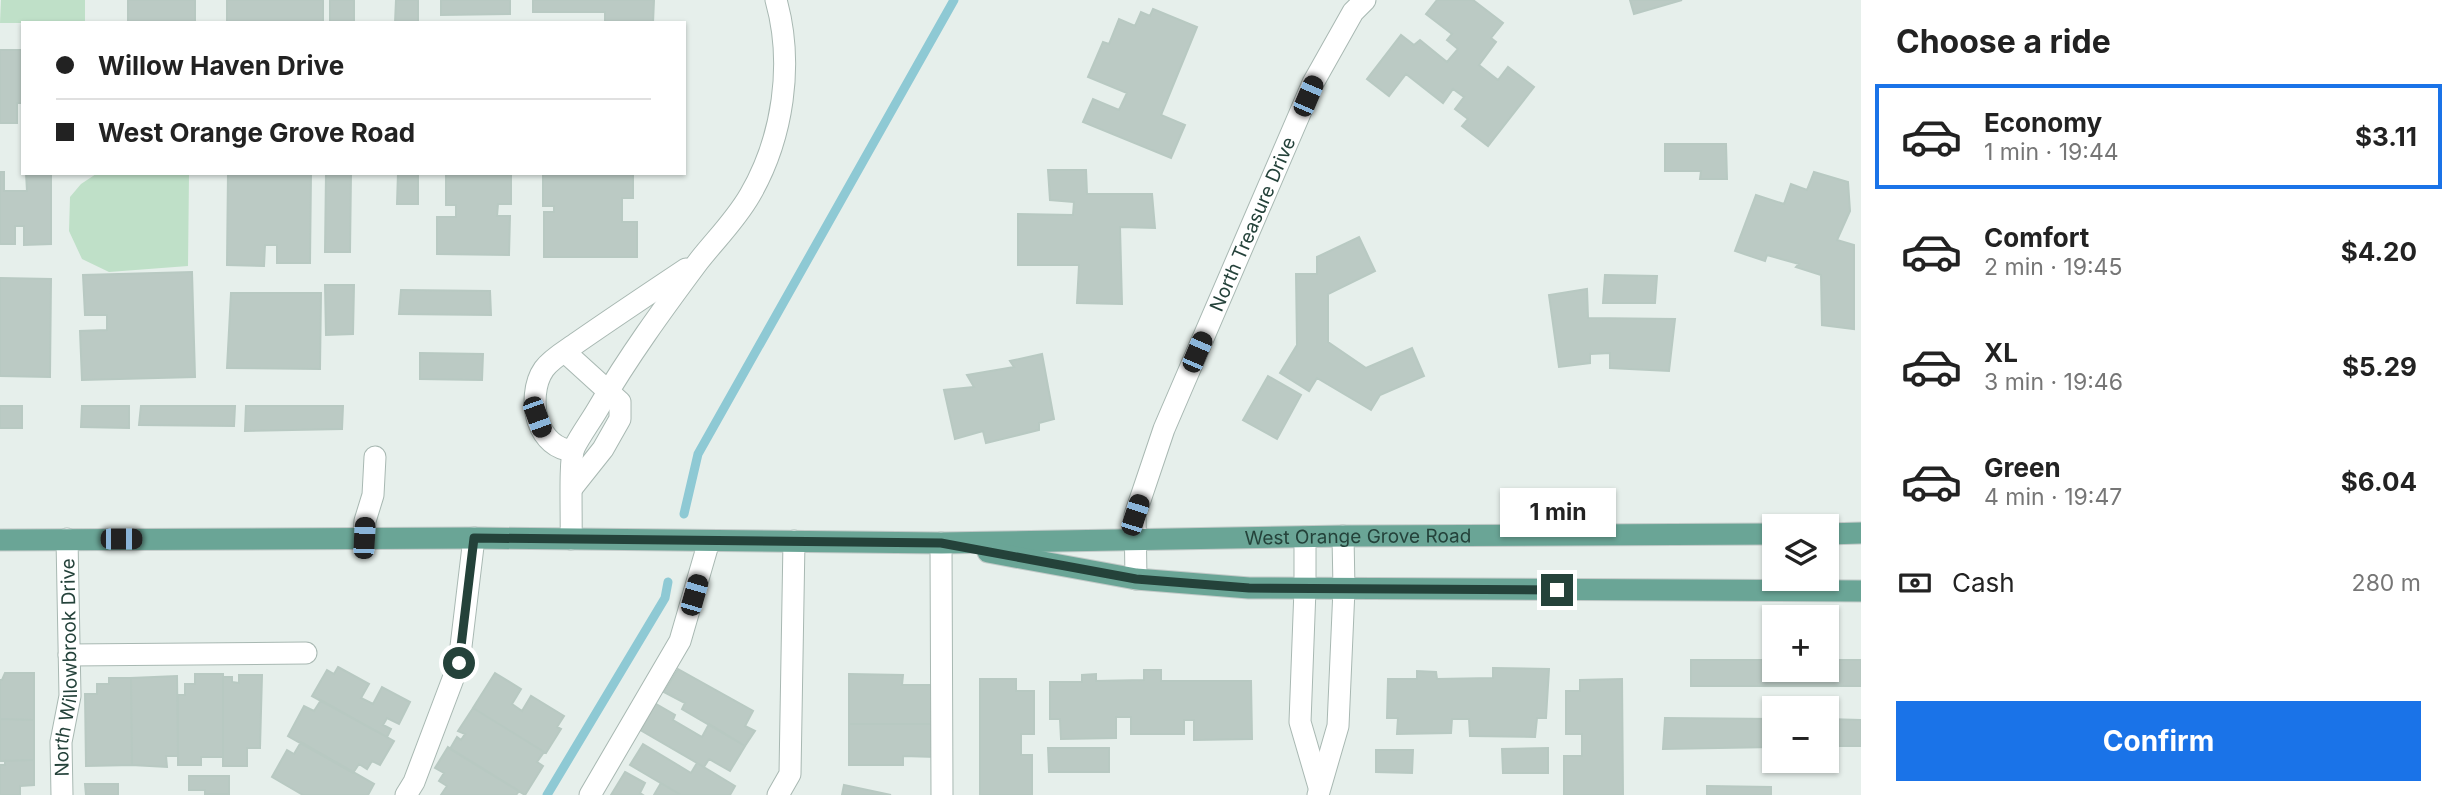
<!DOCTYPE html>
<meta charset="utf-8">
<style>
body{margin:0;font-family:Inter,sans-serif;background:#f2f2f2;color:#222;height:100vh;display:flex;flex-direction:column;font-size:26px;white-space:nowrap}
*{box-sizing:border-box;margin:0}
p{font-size:23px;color:#767676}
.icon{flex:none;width:38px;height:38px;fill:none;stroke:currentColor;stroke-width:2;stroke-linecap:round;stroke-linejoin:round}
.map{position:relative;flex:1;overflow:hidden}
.details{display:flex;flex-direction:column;background:#fff;width:595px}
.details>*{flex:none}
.banner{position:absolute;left:21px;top:21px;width:665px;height:154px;border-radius:0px;box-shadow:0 2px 5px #0004;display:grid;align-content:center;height:154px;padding:0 35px;background:#fff}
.buttons{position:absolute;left:1762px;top:514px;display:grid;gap:14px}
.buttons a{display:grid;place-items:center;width:77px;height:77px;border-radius:0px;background:#fff;box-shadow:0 2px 5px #0004;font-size:35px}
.end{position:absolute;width:32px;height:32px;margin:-16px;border:9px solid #24423a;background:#fff;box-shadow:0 0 0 4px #fff}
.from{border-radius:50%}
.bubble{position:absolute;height:49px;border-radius:0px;background:#fff;box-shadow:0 2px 5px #0004;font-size:23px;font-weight:700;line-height:49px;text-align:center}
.car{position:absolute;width:21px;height:42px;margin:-21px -10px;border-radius:9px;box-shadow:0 0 5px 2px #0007;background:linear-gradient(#222 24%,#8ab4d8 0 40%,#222 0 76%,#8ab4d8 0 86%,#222 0)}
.banner b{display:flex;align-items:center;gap:24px;height:66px;font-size:26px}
.banner b+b{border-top:2px solid #e0e0e0}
.banner i{width:18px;height:18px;background:#222}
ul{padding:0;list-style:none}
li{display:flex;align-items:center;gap:21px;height:105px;margin:0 14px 10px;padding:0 21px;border:4px solid transparent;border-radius:0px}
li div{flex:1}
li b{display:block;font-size:26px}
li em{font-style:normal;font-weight:700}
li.active{border-color:#1a73e8}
li>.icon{width:63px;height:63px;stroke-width:1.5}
h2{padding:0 35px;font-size:32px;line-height:84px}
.pay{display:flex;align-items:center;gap:18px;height:77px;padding:0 35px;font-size:26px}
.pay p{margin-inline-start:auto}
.cta{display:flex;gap:14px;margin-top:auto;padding:14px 35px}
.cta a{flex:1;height:80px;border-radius:0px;background:#1a73e8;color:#fff;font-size:28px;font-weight:700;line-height:80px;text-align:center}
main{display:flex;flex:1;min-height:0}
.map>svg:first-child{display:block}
</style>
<main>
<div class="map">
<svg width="1861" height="795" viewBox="0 0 1861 795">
<rect width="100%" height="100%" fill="#e6efeb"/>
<!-- green -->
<path fill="#bfe0c8" d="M 1,0 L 85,0 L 85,23 L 0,23 Z
M 96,174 L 189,175 L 188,266 L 109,272 L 82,259 L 69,231 L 70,197 L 81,184 Z"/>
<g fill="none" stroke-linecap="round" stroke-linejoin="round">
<!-- stream -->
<path stroke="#8ec9d4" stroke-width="9" d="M 684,514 L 698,454 L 954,0
M 547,795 L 665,598 L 668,582"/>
</g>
<!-- building -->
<path fill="#bbcac4" stroke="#b8c9c2" stroke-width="2" d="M 128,0 L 195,0 L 195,23 L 128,23 Z
M 227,0 L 323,0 L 323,23 L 227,23 Z
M 330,0 L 354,0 L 354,23 L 330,23 Z
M 396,0 L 418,0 L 418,23 L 395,23 Z
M 441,0 L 510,0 L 510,14 L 441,15 Z
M 533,0 L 654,0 L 653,23 L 605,23 L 605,12 L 533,12 Z
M 1437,0 L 1473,0 L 1503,23 L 1491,38 L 1496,42 L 1479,65 L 1498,80 L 1508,67 L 1534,87 L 1488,146 L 1462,126 L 1468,119 L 1455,109 L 1464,97 L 1453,89 L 1443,103 L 1406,74 L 1389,96 L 1367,79 L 1401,35 L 1414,45 L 1420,40 L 1447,62 L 1458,49 L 1447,40 L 1452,34 L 1426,14 Z
M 1630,0 L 1682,0 L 1634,14 Z
M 1153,9 L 1197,27 L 1161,115 L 1185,125 L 1171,158 L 1083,122 L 1093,99 L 1119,110 L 1127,93 L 1088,77 L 1103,42 L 1109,44 L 1119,19 L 1135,26 L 1141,12 L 1150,16 Z
M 0,50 L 23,50 L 23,103 L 17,103 L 17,123 L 0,123 Z
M 1665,144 L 1726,144 L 1727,179 L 1700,179 L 1701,171 L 1665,171 Z
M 1048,170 L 1086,170 L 1087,194 L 1152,194 L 1155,228 L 1120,227 L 1122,304 L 1077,303 L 1079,265 L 1018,265 L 1018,214 L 1073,215 L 1074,202 L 1050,200 Z
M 0,172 L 4,172 L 4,191 L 27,191 L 26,173 L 51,173 L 51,244 L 24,245 L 24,226 L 15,226 L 15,244 L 0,244 Z
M 1814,172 L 1848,182 L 1850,211 L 1837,240 L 1854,245 L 1854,329 L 1822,325 L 1821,275 L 1796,267 L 1799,264 L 1767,255 L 1765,261 L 1735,251 L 1756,195 L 1784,204 L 1791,184 L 1807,190 Z
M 228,173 L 311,173 L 310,263 L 277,263 L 277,245 L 265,245 L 264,266 L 227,265 Z
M 326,173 L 351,173 L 350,252 L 325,252 Z
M 398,173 L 418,173 L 418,204 L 397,204 Z
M 543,173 L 633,173 L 633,198 L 622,198 L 622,222 L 637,222 L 637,257 L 544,257 L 544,212 L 554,212 L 554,206 L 543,206 Z
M 446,174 L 511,175 L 511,204 L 498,204 L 497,216 L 510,216 L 509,255 L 437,254 L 437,217 L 456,217 L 456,205 L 446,205 Z
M 1359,237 L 1375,271 L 1328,294 L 1328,342 L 1366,368 L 1412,348 L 1424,376 L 1380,395 L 1371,410 L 1317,378 L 1309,391 L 1280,373 L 1297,345 L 1296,274 L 1317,274 L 1317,257 Z
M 192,272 L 195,377 L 82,380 L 80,331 L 107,330 L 107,315 L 85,315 L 83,275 Z
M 1605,275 L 1657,276 L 1655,303 L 1603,303 Z
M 0,278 L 51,279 L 50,377 L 0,376 Z
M 325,285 L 354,285 L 353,334 L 326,335 Z
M 1587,289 L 1588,318 L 1675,319 L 1669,371 L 1610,368 L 1610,353 L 1590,354 L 1590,363 L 1559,367 L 1549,295 Z
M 401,290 L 490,291 L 491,315 L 399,314 Z
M 231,293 L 321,293 L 320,369 L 227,368 Z
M 420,353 L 483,354 L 482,380 L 420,379 Z
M 1042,354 L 1054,419 L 1039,423 L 1039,430 L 986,443 L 983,431 L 955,439 L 944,390 L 974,387 L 967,375 L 1014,367 L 1010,361 Z
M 1268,376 L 1301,395 L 1277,439 L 1243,420 Z
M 0,406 L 22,406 L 22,428 L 0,428 Z
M 82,406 L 129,406 L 129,428 L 81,427 Z
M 141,406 L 235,406 L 234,426 L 139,425 Z
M 246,406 L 343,406 L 342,429 L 245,431 Z
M 1691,660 L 1774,660 L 1774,670 L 1827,670 L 1827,660 L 1861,660 L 1861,686 L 1691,686 Z
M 338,667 L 369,684 L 361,698 L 373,704 L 382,687 L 410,702 L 399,724 L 387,718 L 383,725 L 391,729 L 387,737 L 312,696 L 327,670 L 334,674 Z
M 1493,668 L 1549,669 L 1546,718 L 1537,718 L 1535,737 L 1470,736 L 1469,719 L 1452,719 L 1451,733 L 1397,734 L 1398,718 L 1387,718 L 1388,679 L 1417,679 L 1417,671 L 1436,672 L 1437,679 L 1493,678 Z
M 678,669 L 753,711 L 745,726 L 755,731 L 745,746 L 682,709 L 685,703 L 664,692 Z
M 1144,670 L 1161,670 L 1161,681 L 1251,681 L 1252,739 L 1194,740 L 1194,720 L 1184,720 L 1184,734 L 1131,734 L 1131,717 L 1116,717 L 1116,738 L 1061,739 L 1060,719 L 1050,719 L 1050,682 L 1082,682 L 1082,675 L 1096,674 L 1096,681 L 1144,680 Z
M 5,673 L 34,673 L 34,720 L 0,719 L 0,680 L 2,680 Z
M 495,673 L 521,689 L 512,704 L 522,711 L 531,696 L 564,716 L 557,727 L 561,729 L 546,753 L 473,708 Z
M 195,674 L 223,674 L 223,757 L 201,757 L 201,765 L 178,765 L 178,695 L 185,695 L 185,684 L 195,684 Z
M 849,674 L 903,675 L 902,685 L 937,685 L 936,724 L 849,724 Z
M 239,675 L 262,675 L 260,748 L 247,748 L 247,766 L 223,766 L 223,677 L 232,677 L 232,682 L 239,683 Z
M 177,676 L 178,756 L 166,756 L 167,767 L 132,765 L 131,678 Z
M 109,678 L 131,678 L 132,765 L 86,766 L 85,694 L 97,694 L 97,684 L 109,684 Z
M 980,679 L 1016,679 L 1016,691 L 1034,691 L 1034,734 L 1021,734 L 1021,755 L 1032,755 L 1032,795 L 980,795 Z
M 1622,679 L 1623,795 L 1564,795 L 1564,756 L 1582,756 L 1582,734 L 1566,734 L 1566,691 L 1580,691 L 1580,680 Z
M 321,700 L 394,741 L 380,765 L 372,761 L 367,769 L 359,764 L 353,773 L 288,736 L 304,706 L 314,711 Z
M 651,701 L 675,715 L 673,720 L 702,737 L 709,724 L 745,746 L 730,771 L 709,759 L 704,767 L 635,727 Z
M 473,708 L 544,752 L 537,762 L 543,766 L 525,795 L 450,749 L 457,737 L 461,740 L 465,734 L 458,731 Z
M 1665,718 L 1774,719 L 1774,747 L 1663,749 Z
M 0,719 L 34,720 L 34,760 L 0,761 Z
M 1827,719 L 1861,720 L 1861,746 L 1827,746 Z
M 849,724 L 936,724 L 936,757 L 903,756 L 903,765 L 849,765 Z
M 301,742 L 374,784 L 368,795 L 303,795 L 272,777 L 287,750 L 294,754 Z
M 643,744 L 691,773 L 697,763 L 735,786 L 730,795 L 681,795 L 630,765 Z
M 448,747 L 519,791 L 516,795 L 441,795 L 447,786 L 439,781 L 444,773 L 435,768 Z
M 1048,748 L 1109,748 L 1109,772 L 1049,772 Z
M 1548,748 L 1548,773 L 1503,773 L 1502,749 Z
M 1376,750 L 1413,750 L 1412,773 L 1376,772 Z
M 34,760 L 34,785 L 20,786 L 20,795 L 0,795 L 0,765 L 5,765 L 5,761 Z
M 625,772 L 645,783 L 640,793 L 643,795 L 611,795 Z
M 189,776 L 229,776 L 229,794 L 205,794 L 205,790 L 189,790 Z
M 661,783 L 681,795 L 654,795 Z
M 85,784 L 118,784 L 118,795 L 86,795 Z
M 844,785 L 891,795 L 842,795 Z
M 1707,786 L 1771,787 L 1771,795 L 1707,795 Z"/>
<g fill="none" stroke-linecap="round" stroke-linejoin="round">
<!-- minor casing -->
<g stroke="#a8b8b2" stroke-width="23">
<g id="minor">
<path d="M 565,352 L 620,402 L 620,419 L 603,449 L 572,488"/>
<path d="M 573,451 C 555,449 544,438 538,421 C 533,406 534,383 544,369 C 552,358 567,350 578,342 C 614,317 650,293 686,269"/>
<path d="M 1305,537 L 1305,589 L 1300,722 L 1319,787"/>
<path d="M 364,538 L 365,521 L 373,495 L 375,457"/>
<path d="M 571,539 C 572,521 569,461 574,448 C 581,434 591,421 599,407 C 628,357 663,309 698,262 C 715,240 735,221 750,195 C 783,138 794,64 776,0"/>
<path d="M 941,543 L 942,795"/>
<path id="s1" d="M 1136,579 L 1135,515 L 1164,429 L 1313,83 L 1353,12 L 1365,0"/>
<path d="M 69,655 L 306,653"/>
<path id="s2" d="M 62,795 L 61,742 L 70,696 L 67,539"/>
<path d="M 406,795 L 414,782 L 459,663 L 474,538"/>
<path d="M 590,795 L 680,641 L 709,541"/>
<path d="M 778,795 L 790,774 L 794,541"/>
<path d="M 1318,795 L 1338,726 L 1344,589 L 1343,536"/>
</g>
</g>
<!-- major casing -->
<g stroke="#c2cac8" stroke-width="23">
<g id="major">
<path d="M 1827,534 L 1861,533"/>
<path id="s3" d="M 0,540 L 474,538 L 941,543 L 1343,536 L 1774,534"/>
<path d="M 988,552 L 1136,579 L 1249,588 L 1861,591"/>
</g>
</g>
<!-- minor -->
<use href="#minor" stroke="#fff" stroke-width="21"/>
<!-- major -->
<use href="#major" stroke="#6aa596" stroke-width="21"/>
</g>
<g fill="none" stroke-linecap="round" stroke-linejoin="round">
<!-- route -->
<path stroke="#24423a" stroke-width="9" d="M 459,663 L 474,538 L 941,543 L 1136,579 L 1249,588 L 1557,590"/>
</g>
<g text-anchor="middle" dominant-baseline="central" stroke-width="5" stroke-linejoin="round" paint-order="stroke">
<!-- street labels -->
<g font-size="19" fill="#24423a" stroke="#f7fbf9">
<text stroke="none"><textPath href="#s1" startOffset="378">North Treasure Drive</textPath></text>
<text stroke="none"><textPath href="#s3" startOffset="1358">West Orange Grove Road</textPath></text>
<text stroke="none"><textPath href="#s2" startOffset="128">North Willowbrook Drive</textPath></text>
</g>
</g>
</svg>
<div class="buttons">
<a><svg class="icon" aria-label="layers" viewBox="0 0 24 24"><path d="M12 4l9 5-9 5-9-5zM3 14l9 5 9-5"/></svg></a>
<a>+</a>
<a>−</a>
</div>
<i class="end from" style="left:459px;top:663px"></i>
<i class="end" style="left:1557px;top:590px"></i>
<div class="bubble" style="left:1500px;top:488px;width:116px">1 min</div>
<i class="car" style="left:1308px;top:96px;rotate:23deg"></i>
<i class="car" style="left:1197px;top:352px;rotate:23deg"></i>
<i class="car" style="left:537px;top:417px;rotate:160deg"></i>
<i class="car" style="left:1135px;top:515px;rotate:18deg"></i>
<i class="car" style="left:364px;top:538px;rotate:3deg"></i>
<i class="car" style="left:121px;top:539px;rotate:90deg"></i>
<i class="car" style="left:694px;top:595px;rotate:16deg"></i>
<div class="banner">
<b><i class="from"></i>Willow Haven Drive</b>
<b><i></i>West Orange Grove Road</b>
</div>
</div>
<section class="details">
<h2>Choose a ride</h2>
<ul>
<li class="active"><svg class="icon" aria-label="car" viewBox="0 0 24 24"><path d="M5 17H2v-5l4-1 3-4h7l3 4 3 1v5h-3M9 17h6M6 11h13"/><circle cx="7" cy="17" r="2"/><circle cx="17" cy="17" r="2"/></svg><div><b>Economy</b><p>1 min · 19:44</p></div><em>$3.11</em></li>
<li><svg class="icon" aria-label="car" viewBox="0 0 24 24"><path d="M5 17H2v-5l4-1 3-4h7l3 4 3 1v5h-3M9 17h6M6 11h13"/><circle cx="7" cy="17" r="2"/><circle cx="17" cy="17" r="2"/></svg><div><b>Comfort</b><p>2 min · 19:45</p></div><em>$4.20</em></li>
<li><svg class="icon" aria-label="car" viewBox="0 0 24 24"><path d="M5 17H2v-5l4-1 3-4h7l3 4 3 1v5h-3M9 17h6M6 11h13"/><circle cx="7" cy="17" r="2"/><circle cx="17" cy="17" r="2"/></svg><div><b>XL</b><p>3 min · 19:46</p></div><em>$5.29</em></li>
<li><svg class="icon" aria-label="car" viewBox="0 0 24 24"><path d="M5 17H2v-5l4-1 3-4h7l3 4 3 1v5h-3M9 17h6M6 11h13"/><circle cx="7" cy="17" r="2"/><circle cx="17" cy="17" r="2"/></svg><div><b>Green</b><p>4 min · 19:47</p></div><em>$6.04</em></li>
</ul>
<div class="pay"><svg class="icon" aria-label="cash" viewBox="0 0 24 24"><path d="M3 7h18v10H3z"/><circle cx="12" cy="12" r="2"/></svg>Cash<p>280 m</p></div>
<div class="cta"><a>Confirm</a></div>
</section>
</main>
